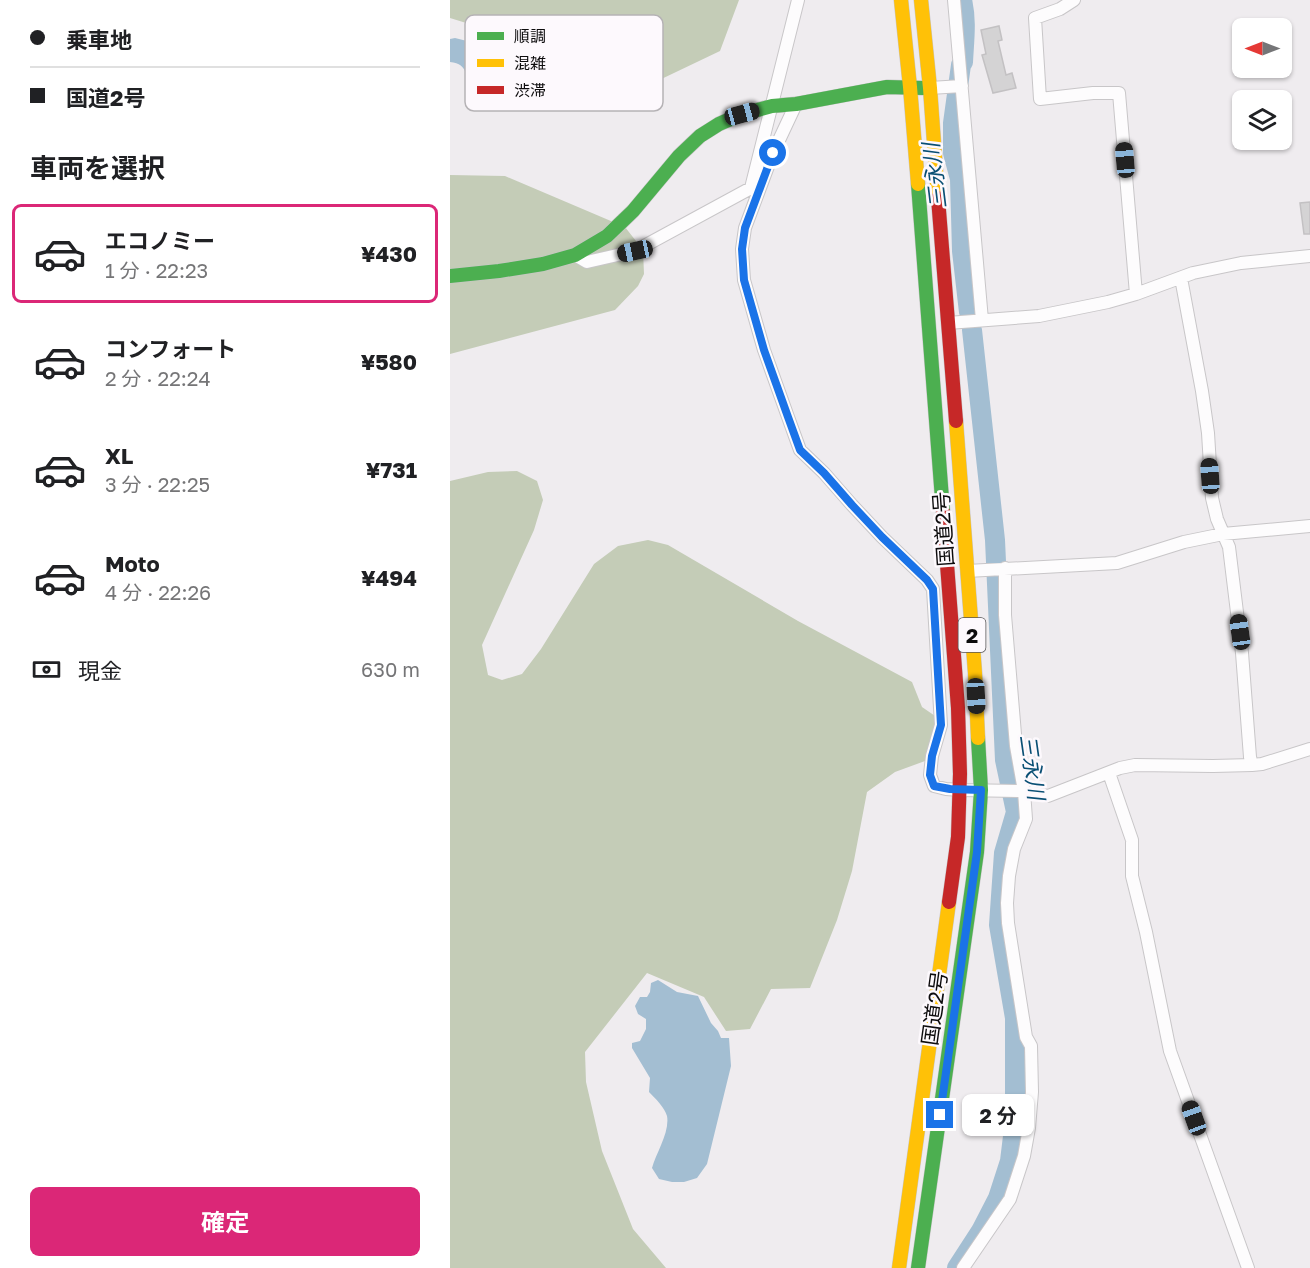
<!DOCTYPE html>
<html lang="ja">
<meta charset="utf-8">
<style>
body{margin:0;font-family:"Golos Text","Noto Sans JP",sans-serif;background:#f2f2f2;color:#202124;height:100vh;display:flex;flex-direction:column;font-size:22px;white-space:nowrap}
*{box-sizing:border-box;margin:0}
p{font-size:20px;color:#757577}
.icon{flex:none;width:33px;height:33px;fill:none;stroke:currentColor;stroke-width:2;stroke-linecap:round;stroke-linejoin:round}
.map{position:relative;flex:1;overflow:hidden}
.details{display:flex;flex-direction:column;background:#fff;width:450px}
.details>*{flex:none}
.top-card{display:grid;align-content:center;height:132px;padding:0 30px;background:#fff}
.needle{width:39px;rotate:270deg}
.buttons{position:absolute;left:782px;top:18px;display:grid;gap:12px}
.buttons a{display:grid;place-items:center;width:60px;height:60px;border-radius:9px;background:#fff;box-shadow:0 2px 4px #0004;font-size:30px}
.end{position:absolute;width:27px;height:27px;margin:-14px;border:8px solid #1a73e8;background:#fff;box-shadow:0 0 0 3px #fff}
.from{border-radius:50%}
.bubble{position:absolute;height:42px;border-radius:9px;background:#fff;box-shadow:0 2px 4px #0004;font-size:20px;font-weight:700;line-height:42px;text-align:center}
.car{position:absolute;width:18px;height:36px;margin:-18px -9px;border-radius:8px;box-shadow:0 0 4px 2px #0007;background:linear-gradient(#222 24%,#8ab4d8 0 40%,#222 0 76%,#8ab4d8 0 86%,#222 0)}
.top-card b{display:flex;align-items:center;gap:21px;height:57px;font-size:22px}
.top-card b+b{border-top:2px solid #e0e0e0}
.top-card i{width:15px;height:15px;background:#202124}
ul{padding:0;list-style:none}
li{display:flex;align-items:center;gap:18px;height:99px;margin:0 12px 9px;padding:0 18px;border:3px solid transparent;border-radius:9px}
li div{flex:1}
li b{display:block;font-size:22px}
li em{font-style:normal;font-weight:700}
li.active{border-color:#db2777}
li>.icon{width:54px;height:54px;stroke-width:1.5}
h2{padding:0 30px;font-size:27px;line-height:72px}
.pay{display:flex;align-items:center;gap:15px;height:66px;padding:0 30px;font-size:22px}
.pay p{margin-inline-start:auto}
.button{display:flex;gap:12px;margin-top:auto;padding:12px 30px}
.button a{flex:1;height:69px;border-radius:9px;background:#db2777;color:#fff;font-size:24px;font-weight:700;line-height:69px;text-align:center}
main{display:flex;flex:1;min-height:0}
.map>svg:first-child{display:block}
</style>
<main>
<section class="details">
<div class="top-card">
<b><i class="from"></i>乗車地</b>
<b><i></i>国道2号</b>
</div>
<h2>車両を選択</h2>
<ul>
<li class="active"><svg class="icon" aria-label="car" viewBox="0 0 24 24"><path d="M5 17H2v-5l4-1 3-4h7l3 4 3 1v5h-3M9 17h6M6 11h13"/><circle cx="7" cy="17" r="2"/><circle cx="17" cy="17" r="2"/></svg><div><b>エコノミー</b><p>1 分 · 22:23</p></div><em>¥430</em></li>
<li><svg class="icon" aria-label="car" viewBox="0 0 24 24"><path d="M5 17H2v-5l4-1 3-4h7l3 4 3 1v5h-3M9 17h6M6 11h13"/><circle cx="7" cy="17" r="2"/><circle cx="17" cy="17" r="2"/></svg><div><b>コンフォート</b><p>2 分 · 22:24</p></div><em>¥580</em></li>
<li><svg class="icon" aria-label="car" viewBox="0 0 24 24"><path d="M5 17H2v-5l4-1 3-4h7l3 4 3 1v5h-3M9 17h6M6 11h13"/><circle cx="7" cy="17" r="2"/><circle cx="17" cy="17" r="2"/></svg><div><b>XL</b><p>3 分 · 22:25</p></div><em>¥731</em></li>
<li><svg class="icon" aria-label="car" viewBox="0 0 24 24"><path d="M5 17H2v-5l4-1 3-4h7l3 4 3 1v5h-3M9 17h6M6 11h13"/><circle cx="7" cy="17" r="2"/><circle cx="17" cy="17" r="2"/></svg><div><b>Moto</b><p>4 分 · 22:26</p></div><em>¥494</em></li>
</ul>
<div class="pay"><svg class="icon" aria-label="cash" viewBox="0 0 24 24"><path d="M3 7h18v10H3z"/><circle cx="12" cy="12" r="2"/></svg>現金<p>630 m</p></div>
<div class="button"><a>確定</a></div>
</section>
<div class="map">
<svg width="860" height="1268" viewBox="0 0 860 1268">
<rect width="100%" height="100%" fill="#efecef"/>
<!-- forest -->
<path fill="#c4ccb7" d="M 0,0 L 289,0 L 270,51 L 180,94 L 152,100 L 142,88 L 118,40 L 65,38 L 0,18 Z
M 0,175 L 55,176 L 175,227 L 193,250 L 194,274 L 188,286 L 165,310 L 0,354 Z
M 67,471 L 87,481 L 93,500 L 84,530 L 32,645 L 38,675 L 52,680 L 72,674 L 91,649 L 144,564 L 168,546 L 198,540 L 218,545 L 348,621 L 462,682 L 472,707 L 488,718 L 475,761 L 445,772 L 417,792 L 402,871 L 387,920 L 360,988 L 321,989 L 300,1029 L 276,1031 L 254,997 L 197,973 L 135,1052 L 136,1082 L 152,1151 L 183,1229 L 216,1268 L 0,1268 L 0,481 L 38,472 Z"/>
<!-- water -->
<path fill="#a3bed2" d="M 5,38 L 61,52 L 85,51 L 91,55 L 82,79 L 79,93 L 44,84 L 33,77 L 17,75 C 13,66 10,63 0,62 L 0,39 Z
M 208,980 L 227,992 L 248,996 L 261,1023 L 268,1031 L 271,1038 L 279,1038 L 281,1066 L 257,1164 L 247,1178 L 234,1182 L 222,1182 L 209,1179 L 202,1168 C 206,1153 220,1132 217,1116 C 215,1108 205,1098 199,1092 L 200,1078 L 182,1048 L 182,1043 L 190,1041 L 196,1029 L 196,1019 L 188,1014 L 185,1006 L 190,997 L 197,997 L 200,992 L 201,983 Z"/>
<g fill="none" stroke-linecap="round" stroke-linejoin="round">
<!-- river -->
<path stroke="#a3bed2" stroke-width="20" d="M 512,0 C 517,21 514,41 513,62 L 511,65 L 503,123 L 503,153 L 510,179 L 512,251 L 519,312
M 507,1268 L 531,1231 L 548,1198 L 560,1161 L 565,1120 L 565,1018 L 549,925 L 554,853 L 566,812 L 555,760 L 545,540 L 522,330"/>
</g>
<!-- building -->
<path fill="#d4d3d4" stroke="#c3c1c3" stroke-width="1.5" d="M 549,26 L 552,40 L 548,41 L 556,75 L 562,73 L 566,88 L 543,93 L 532,55 L 536,54 L 531,30 Z
M 860,202 L 860,234 L 854,234 L 850,203 Z"/>
<g fill="none" stroke-linecap="round" stroke-linejoin="round">
<!-- street casing -->
<g stroke="#c8c6c8" stroke-width="14">
<path id="street" d="M 504,0 L 532,320
M 624,0 L 610,9 L 585,18 L 590,99 L 643,93 L 669,93 L 686,294
M 480,88 L 512,86
M 316,151 L 323,153 L 346,104
M 323,153 L 295,228 L 292,249 L 294,280 L 314,350 L 338,417 L 350,450 L 374,473 L 402,505 L 432,537 L 477,580 L 483,589 L 491,725 L 482,756 L 480,775 L 484,786 L 496,789 L 510,790 L 574,791 L 598,796 L 670,768 L 685,765 L 763,766 L 802,765 L 812,764 L 860,749
M 125,255 L 137,262 L 185,251 L 301,188 L 348,0
M 731,278 L 752,391 L 758,433 L 762,498 L 767,519 L 779,547 L 792,653 L 800,757 L 802,765
M 498,323 L 589,316 L 658,302 L 686,294 L 743,273 L 791,263 L 860,256
M 517,571 L 667,563 L 734,542 L 773,534 L 860,526
M 659,773 L 682,840 L 682,876 L 696,932 L 720,1051 L 798,1268
M 513,1268 L 560,1199 L 574,1156 L 579,1128 L 582,1092 L 581,1046 L 576,1037 L 558,923 L 557,903 L 559,876 L 564,849 L 576,819 L 574,791 L 566,746 L 555,615 L 555,568"/>
</g>
<!-- fast casing -->
<g stroke="#c8c6c8" stroke-width="15">
<path id="fast" d="M 468,184 L 493,512
M 0,276 L 49,271 L 93,264 L 125,255 L 157,236 L 183,211 L 229,156 L 250,136 L 269,124 L 292,114 L 322,106 L 346,104 L 437,87 L 473,88
M 468,1268 L 527,852 L 531,790 L 528,738"/>
</g>
<!-- slow casing -->
<g stroke="#c8c6c8" stroke-width="15">
<path id="slow" d="M 451,0 L 460,87 L 468,184
M 471,0 L 480,88 L 488,198
M 506,421 L 525,673 L 528,738
M 449,1268 L 499,902"/>
</g>
<!-- jam casing -->
<g stroke="#c8c6c8" stroke-width="15">
<path id="jam" d="M 488,198 L 506,421
M 493,512 L 508,708 L 510,774 L 508,837 L 499,902"/>
</g>
<!-- street -->
<use href="#street" stroke="#fdfcfd" stroke-width="12"/>
<!-- fast -->
<use href="#fast" stroke="#4caf50" stroke-width="14"/>
<!-- slow -->
<use href="#slow" stroke="#ffc107" stroke-width="14"/>
<!-- jam -->
<use href="#jam" stroke="#c62828" stroke-width="14"/>
</g>
<g fill="none" stroke-linecap="round" stroke-linejoin="round">
<!-- route -->
<path stroke="#1a73e8" stroke-width="8" d="M 323,153 L 295,228 L 292,249 L 294,280 L 314,350 L 338,417 L 350,450 L 374,473 L 402,505 L 432,537 L 477,580 L 483,589 L 491,725 L 482,756 L 480,775 L 484,786 L 500,789 L 531,790 L 527,852 L 490,1115"/>
</g>
<g text-anchor="middle" dominant-baseline="central" stroke-width="5" stroke-linejoin="round" paint-order="stroke">
<!-- shield labels -->
<rect fill="#fdf9fd" stroke="#555355" stroke-width="1.5" x="508.5" y="618" width="27" height="34" rx="4.5"/>
<g font-size="20" font-weight="bold" fill="#0d0c0d">
<text x="522" y="635">2</text>
</g>
<!-- street labels -->
<g font-size="21" fill="#0d0c0d" stroke="#fdf9fd">
<text transform="translate(493 529) rotate(-94)">国道2号</text>
<text transform="translate(484 1008) rotate(-82)">国道2号</text>
</g>
<!-- water labels -->
<g font-size="22" font-style="italic" fill="#094f74" stroke="#fdf9fd">
<text transform="translate(484 176) rotate(-97)">三永川</text>
<text transform="translate(583 767) rotate(82)">三永川</text>
</g>
</g>
<!-- legend -->
<rect x="15" y="15" width="198" height="96" rx="9" fill="#fdf9fd" stroke="#b5b2b5" stroke-width="1.5"/>
<rect x="27" y="32" width="27" height="8" fill="#4caf50"/>
<rect x="27" y="59" width="27" height="8" fill="#ffc107"/>
<rect x="27" y="86" width="27" height="8" fill="#c62828"/>
<g font-size="16" fill="#0d0c0d">
<text x="64" y="42">順調</text>
<text x="64" y="69">混雑</text>
<text x="64" y="96">渋滞</text>
</g>
</svg>
<div class="buttons">
<a><svg class="needle" viewBox="-14 -14 28 28"><path d="M0-13l5 13h-10z" fill="#e53935"/><path d="M0 13l5-13h-10z" fill="#757577"/></svg></a>
<a><svg class="icon" aria-label="layers" viewBox="0 0 24 24"><path d="M12 4l9 5-9 5-9-5zM3 14l9 5 9-5"/></svg></a>
</div>
<i class="end from" style="left:323px;top:153px"></i>
<i class="end" style="left:490px;top:1115px"></i>
<div class="bubble" style="left:512px;top:1094px;width:72px">2 分</div>
<i class="car" style="left:292px;top:114px;rotate:75deg"></i>
<i class="car" style="left:675px;top:160px;rotate:355deg"></i>
<i class="car" style="left:185px;top:251px;rotate:258deg"></i>
<i class="car" style="left:760px;top:476px;rotate:356deg"></i>
<i class="car" style="left:790px;top:632px;rotate:352deg"></i>
<i class="car" style="left:526px;top:696px;rotate:177deg"></i>
<i class="car" style="left:744px;top:1118px;rotate:340deg"></i>
</div>
</main>
